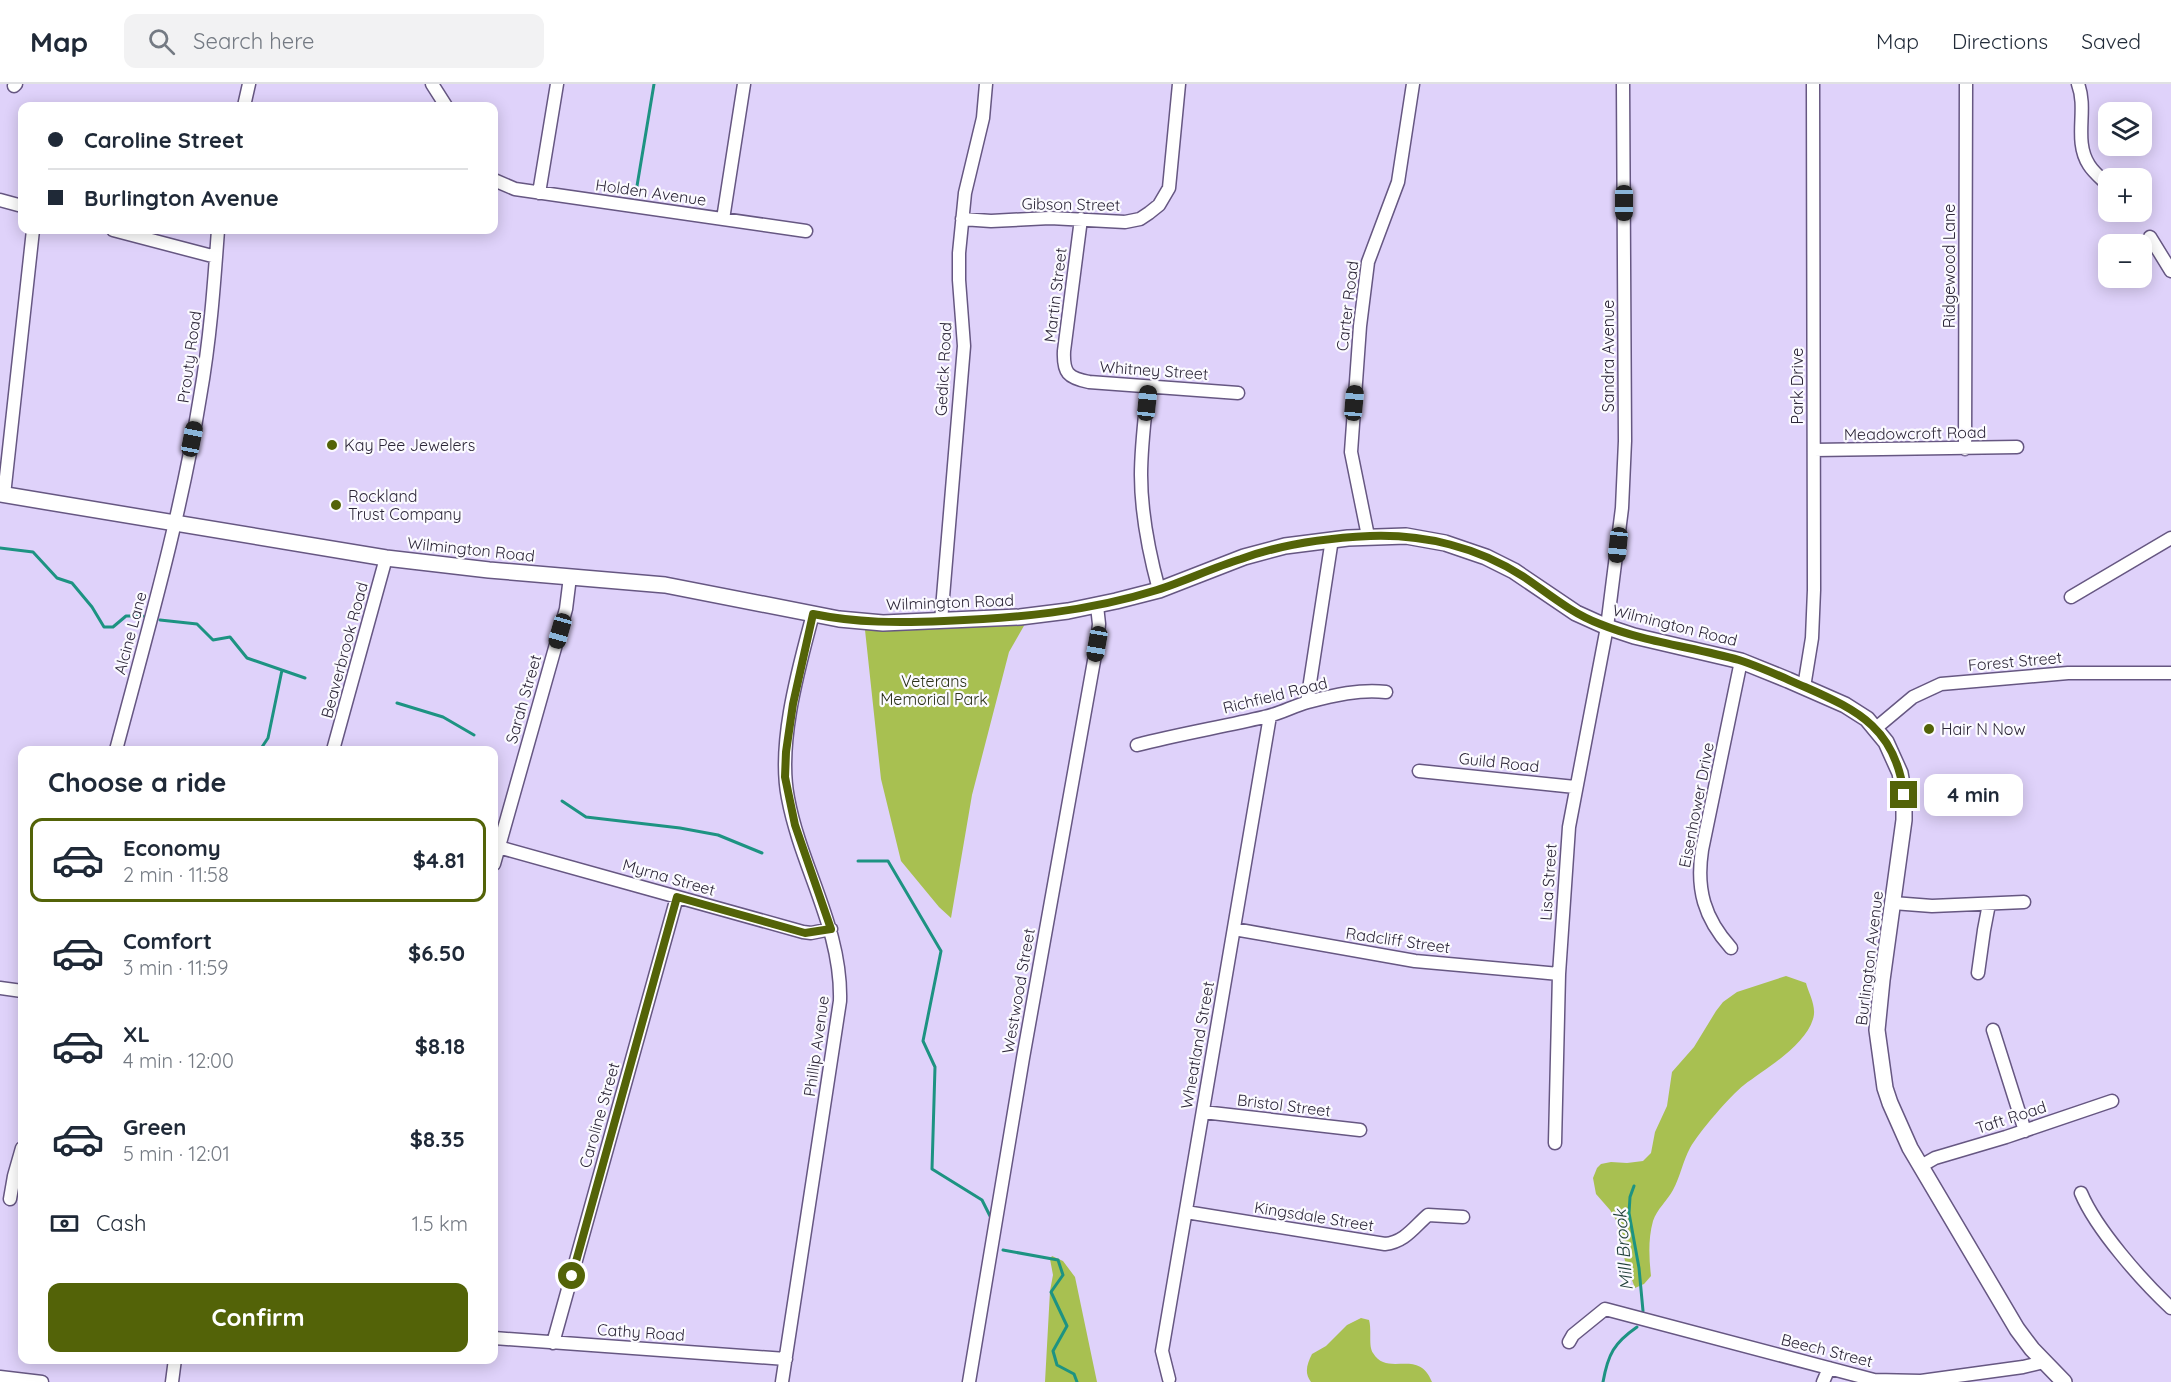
<!DOCTYPE html>
<meta charset="utf-8">
<style>
body{margin:0;font-family:Quicksand,sans-serif;background:#f2f2f3;color:#1f2937;height:100vh;display:flex;flex-direction:column;font-size:22px;white-space:nowrap}
*{box-sizing:border-box;margin:0}
p{font-size:20px;color:#747a83}
.icon{flex:none;width:33px;height:33px;fill:none;stroke:currentColor;stroke-width:2;stroke-linecap:round;stroke-linejoin:round}
.map{position:relative;flex:1;overflow:hidden}
.side{position:absolute;left:18px;top:662px;width:480px;height:618px;display:flex;flex-direction:column;background:#fff;border-radius:12px;box-shadow:0 3px 15px #0003}
.side>*{flex:none}
.top-card{position:absolute;left:18px;top:18px;width:480px;height:132px;border-radius:12px;box-shadow:0 3px 15px #0003;display:grid;align-content:center;height:132px;padding:0 30px;background:#fff}
.fabs{position:absolute;left:2098px;top:18px;display:grid;gap:12px}
.fabs a{display:grid;place-items:center;width:54px;height:54px;border-radius:12px;background:#fff;box-shadow:0 3px 15px #0003;font-size:30px}
.end{position:absolute;width:27px;height:27px;margin:-14px;border:8px solid #536308;background:#fff;box-shadow:0 0 0 3px #fff}
.from{border-radius:50%}
.bubble{position:absolute;height:42px;border-radius:12px;background:#fff;box-shadow:0 3px 15px #0003;font-size:20px;font-weight:800;line-height:42px;text-align:center}
.car{position:absolute;width:18px;height:36px;margin:-18px -9px;border-radius:8px;box-shadow:0 0 4px 2px #0007;background:linear-gradient(#222 24%,#8ab4d8 0 40%,#222 0 76%,#8ab4d8 0 86%,#222 0)}
.top-card b{display:flex;align-items:center;gap:21px;height:57px;font-size:22px}
.top-card b+b{border-top:2px solid #e0e1e3}
.top-card i{width:15px;height:15px;background:#1f2937}
ul{padding:0;list-style:none}
li{display:flex;align-items:center;gap:18px;height:84px;margin:0 12px 9px;padding:0 18px;border:3px solid transparent;border-radius:12px}
li div{flex:1}
li b{display:block;font-size:22px}
li em{font-style:normal;font-weight:800}
li.current{border-color:#536308}
li>.icon{width:54px;height:54px;stroke-width:1.5}
h2{padding:0 30px;font-size:27px;line-height:72px}
.pay{display:flex;align-items:center;gap:15px;height:66px;padding:0 30px;font-size:22px}
.pay p{margin-inline-start:auto}
.button{display:flex;gap:12px;margin-top:auto;padding:12px 30px}
.button a{flex:1;height:69px;border-radius:12px;background:#536308;color:#fff;font-size:24px;font-weight:800;line-height:69px;text-align:center}
header{display:flex;align-items:center;gap:36px;box-sizing:border-box;height:84px;padding:0 30px;background:#fff;border-bottom:2px solid #e0e1e3}
header strong{font-size:28px}
nav{display:flex;gap:33px;margin-inline-start:auto;font-size:21px}
.search{width:420px;height:54px;background:#f2f2f3;display:flex;align-items:center;gap:15px;box-sizing:border-box;padding:0 21px;border-radius:12px;color:#747a83;font-size:22px}
.map>svg:first-child{display:block}
</style>
<header>
<strong>Map</strong>
<div class="search"><svg class="icon" aria-label="search" viewBox="0 0 24 24"><circle cx="10" cy="10" r="6"/><path d="M15 15l6 6"/></svg>Search here</div>
<nav><a>Map</a><a>Directions</a><a>Saved</a></nav>
</header>
<div class="map">
<svg width="2171" height="1298" viewBox="0 0 2171 1298">
<rect width="100%" height="100%" fill="#dfd2fa"/>
<!-- green -->
<path fill="#a8c051" d="M 1025,540 L 1009,568 L 972,711 L 951,834 L 939,823 L 901,777 L 881,695 L 865,546 Z
M 1786,892 L 1806,899 C 1809,910 1817,923 1813,935 C 1805,962 1765,985 1744,1001 C 1730,1012 1699,1048 1690,1064 C 1683,1077 1680,1093 1673,1106 C 1667,1117 1657,1125 1653,1137 C 1648,1155 1649,1174 1651,1192 L 1644,1200 L 1635,1204 L 1625,1177 L 1616,1136 L 1610,1126 L 1596,1110 L 1593,1094 L 1597,1084 L 1601,1080 L 1611,1078 L 1627,1079 L 1643,1077 L 1651,1069 L 1655,1048 L 1667,1022 L 1672,988 L 1694,963 L 1716,927 L 1723,918 L 1737,908 Z
M 1052,1172 L 1063,1177 L 1075,1193 L 1097,1298 L 1045,1298 L 1050,1207 L 1053,1191 L 1050,1175 Z
M 1361,1234 L 1369,1236 C 1372,1246 1368,1262 1373,1269 C 1388,1294 1418,1263 1432,1298 L 1311,1298 C 1304,1289 1307,1280 1312,1270 L 1326,1262 L 1347,1241 Z"/>
<g fill="none" stroke-linecap="round" stroke-linejoin="round">
<!-- stream -->
<path stroke="#1d9382" stroke-width="3" d="M 636,108 L 654,0
M 0,464 L 33,468 L 57,494 L 72,499 L 92,523 L 104,543 L 113,543 L 126,532 L 143,532
M 160,536 L 197,540 L 213,556 L 230,553 L 247,574 L 305,594
M 397,619 L 443,633 L 474,651
M 260,666 L 268,654 L 282,586
M 562,717 L 586,733 L 680,744 L 718,751 L 762,769
M 858,777 L 888,777 L 941,867 L 923,957 L 935,983 L 932,1085 L 982,1116 L 990,1132
M 1634,1102 L 1630,1113 L 1629,1129 L 1639,1184 L 1643,1227
M 1003,1166 L 1058,1176 L 1063,1191 L 1051,1208 L 1067,1242 L 1053,1267 L 1057,1281 L 1074,1290 L 1077,1298
M 1603,1298 C 1608,1270 1614,1259 1637,1243"/>
<!-- minor casing -->
<g stroke="#665782" stroke-width="15">
<path id="minor" d="M 432,0 L 446,22
M 2078,0 C 2088,26 2073,56 2089,81 C 2094,89 2102,95 2109,102
M 14,2 L 16,0
M 244,22 L 249,0
M 494,96 L 515,105 L 806,147
M 539,109 L 557,0
M 0,116 L 22,122
M 723,135 L 744,0
M 962,135 L 991,137 L 1050,134 L 1125,138 L 1140,135 L 1149,129 L 1159,121 L 1169,104 L 1179,0
M 1081,135 L 1064,267 C 1063,289 1068,294 1089,298 L 1238,309
M 113,146 L 216,173
M 2150,153 L 2171,187
M 1148,303 C 1145,332 1141,362 1141,391 C 1141,429 1149,469 1159,506
M 1965,365 L 1966,0
M 1814,366 L 2017,363
M 4,411 L 33,146
M 1368,452 L 1351,368 L 1360,242 L 1368,178 L 1398,98 L 1413,0
M 2071,513 L 2171,454
M 941,537 L 964,262 L 959,196 L 959,169 L 965,109 L 983,34 L 986,0
M 1804,603 L 1812,554 L 1814,506 L 1813,0
M 1307,618 L 1332,455
M 1876,644 L 1913,613 L 1941,600 L 2068,589 L 2171,589
M 1137,661 C 1179,650 1222,643 1264,633 C 1280,630 1293,622 1308,618 C 1334,611 1360,605 1386,608
M 116,666 C 147,549 181,432 200,313 C 210,257 214,202 218,146
M 333,666 L 386,474
M 1419,687 L 1575,703
M 498,763 L 803,848 L 811,849 L 831,845
M 494,780 L 566,525 L 570,493
M 1893,819 L 1932,822 L 2024,818
M 1234,845 L 1415,877 L 1559,890
M 1731,864 C 1704,834 1696,805 1702,766 L 1741,577
M 1978,889 L 1984,846 L 1989,820
M 0,904 L 22,907
M 1993,946 L 2025,1047
M 1203,1028 L 1360,1046
M 1555,1059 L 1559,890 L 1569,743 L 1607,543 L 1622,424 L 1625,357 L 1623,0
M 1921,1082 L 1935,1074 L 2006,1053 L 2112,1017
M 2081,1109 C 2096,1145 2142,1197 2171,1224
M 10,1115 L 14,1092 L 22,1064
M 1186,1128 L 1385,1160 C 1405,1158 1414,1143 1428,1131 L 1463,1133
M 494,1254 L 786,1275
M 1569,1258 L 1573,1251 L 1605,1225 L 1874,1296 L 1921,1297 L 2023,1283 L 2044,1278
M 553,1259 L 677,813
M 0,1293 L 42,1298
M 1169,1295 L 1162,1267 L 1270,632
M 172,1298 L 175,1275
M 782,1298 L 840,917 C 842,844 801,784 788,714 C 777,659 799,583 813,530
M 969,1298 L 1023,974 L 1097,560 L 1099,540 L 1097,522
M 1823,1298 L 1829,1284"/>
</g>
<!-- major casing -->
<g stroke="#665782" stroke-width="18">
<path id="major" d="M 0,410 L 386,474 L 489,486 L 665,501 L 839,535 L 883,539 L 1020,533 L 1068,527 L 1116,517 L 1159,506 L 1244,473 L 1285,462 L 1348,454 L 1406,452 L 1445,459 L 1486,473 L 1514,487 L 1576,529 L 1607,543 L 1634,552 L 1741,577 L 1788,596 L 1845,621 L 1867,635 L 1886,658 L 1900,689 L 1904,711 L 1904,736 L 1882,896 L 1877,946 L 1885,1004 L 1890,1019 L 1910,1064 L 2017,1245 L 2032,1265 L 2064,1298"/>
</g>
<!-- minor -->
<use href="#minor" stroke="#fff" stroke-width="12"/>
<!-- major -->
<use href="#major" stroke="#fff" stroke-width="15"/>
</g>
<g fill="none" stroke-linecap="round" stroke-linejoin="round">
<!-- route -->
<path stroke="#536308" stroke-width="8" d="M 572,1192 L 677,813 L 805,849 L 831,845 L 795,741 L 785,693 L 786,668 L 793,620 L 813,530 C 857,539 899,539 944,537 C 1016,534 1087,528 1157,506 C 1185,497 1212,484 1241,475 C 1282,460 1326,454 1370,452 C 1424,450 1478,463 1524,493 C 1549,510 1571,529 1600,540 C 1644,558 1693,563 1739,576 C 1761,583 1784,594 1805,603 C 1860,627 1896,646 1904,711"/>
</g>
<!-- markers -->
<g fill="#536308" stroke="#fbfaff" stroke-width="2">
<circle cx="332" cy="361" r="6"/>
<circle cx="336" cy="421" r="6"/>
<circle cx="1929" cy="645" r="6"/>
</g>
<g text-anchor="middle" dominant-baseline="central" stroke-width="4.5" stroke-linejoin="round" paint-order="stroke">
<!-- street labels -->
<g font-size="16" fill="#2c2638" stroke="#fbfaff">
<text transform="translate(651 108) rotate(8)">Holden Avenue</text>
<text transform="translate(1071 120) rotate(1)">Gibson Street</text>
<text transform="translate(1949 182) rotate(-90)">Ridgewood Lane</text>
<text transform="translate(1055 211) rotate(-83)">Martin Street</text>
<text transform="translate(1347 222) rotate(-83)">Carter Road</text>
<text transform="translate(1608 272) rotate(-90)">Sandra Avenue</text>
<text transform="translate(189 273) rotate(-82)">Prouty Road</text>
<text transform="translate(943 285) rotate(-87)">Gedick Road</text>
<text transform="translate(1154 286) rotate(4)">Whitney Street</text>
<text transform="translate(1797 302) rotate(-90)">Park Drive</text>
<text transform="translate(1915 349) rotate(-1)">Meadowcroft Road</text>
<text transform="translate(471 465) rotate(6)">Wilmington Road</text>
<text transform="translate(950 518) rotate(-2)">Wilmington Road</text>
<text transform="translate(1675 541) rotate(14)">Wilmington Road</text>
<text transform="translate(130 549) rotate(-75)">Alcine Lane</text>
<text transform="translate(344 566) rotate(-75)">Beaverbrook Road</text>
<text transform="translate(2015 577) rotate(-5)">Forest Street</text>
<text transform="translate(1275 611) rotate(-14)">Richfield Road</text>
<text transform="translate(523 615) rotate(-74)">Sarah Street</text>
<text transform="translate(1499 678) rotate(6)">Guild Road</text>
<text transform="translate(1696 721) rotate(-79)">Eisenhower Drive</text>
<text transform="translate(669 793) rotate(16)">Myrna Street</text>
<text transform="translate(1548 798) rotate(-86)">Lisa Street</text>
<text transform="translate(1398 856) rotate(8)">Radcliff Street</text>
<text transform="translate(1869 874) rotate(-83)">Burlington Avenue</text>
<text transform="translate(1018 907) rotate(-80)">Westwood Street</text>
<text transform="translate(1197 961) rotate(-80)">Wheatland Street</text>
<text transform="translate(816 962) rotate(-82)">Phillip Avenue</text>
<text transform="translate(1284 1021) rotate(7)">Bristol Street</text>
<text transform="translate(599 1031) rotate(-74)">Caroline Street</text>
<text transform="translate(2011 1033) rotate(-18)">Taft Road</text>
<text transform="translate(1314 1132) rotate(9)">Kingsdale Street</text>
<text transform="translate(641 1248) rotate(4)">Cathy Road</text>
<text transform="translate(1827 1266) rotate(14)">Beech Street</text>
</g>
<!-- poi labels -->
<g font-size="16" fill="#2c2638" stroke="#fbfaff" text-anchor="start">
<text x="344" y="361">Kay Pee Jewelers</text>
<text x="348" y="412">Rockland<tspan x="348" dy="18">Trust Company</tspan></text>
<text x="1941" y="645">Hair N Now</text>
</g>
<!-- park labels -->
<g font-size="16" fill="#2b3119" stroke="#fbfaff">
<text x="934" y="597">Veterans<tspan x="934" dy="18">Memorial Park</tspan></text>
</g>
<!-- water labels -->
<g font-size="18" font-style="italic" fill="#1e3e38" stroke="#fbfaff">
<text transform="translate(1623 1166) rotate(-95)">Mill Brook</text>
</g>
</g>
</svg>
<div class="fabs">
<a><svg class="icon" aria-label="layers" viewBox="0 0 24 24"><path d="M12 4l9 5-9 5-9-5zM3 14l9 5 9-5"/></svg></a>
<a>+</a>
<a>−</a>
</div>
<i class="end from" style="left:572px;top:1192px"></i>
<i class="end" style="left:1904px;top:711px"></i>
<div class="bubble" style="left:1924px;top:690px;width:99px">4 min</div>
<i class="car" style="left:1624px;top:119px;rotate:180deg"></i>
<i class="car" style="left:1147px;top:319px;rotate:6deg"></i>
<i class="car" style="left:1354px;top:319px;rotate:5deg"></i>
<i class="car" style="left:192px;top:355px;rotate:11deg"></i>
<i class="car" style="left:1618px;top:461px;rotate:186deg"></i>
<i class="car" style="left:560px;top:547px;rotate:196deg"></i>
<i class="car" style="left:1097px;top:560px;rotate:190deg"></i>
<div class="top-card">
<b><i class="from"></i>Caroline Street</b>
<b><i></i>Burlington Avenue</b>
</div>
<section class="side">
<h2>Choose a ride</h2>
<ul>
<li class="current"><svg class="icon" aria-label="car" viewBox="0 0 24 24"><path d="M5 17H2v-5l4-1 3-4h7l3 4 3 1v5h-3M9 17h6M6 11h13"/><circle cx="7" cy="17" r="2"/><circle cx="17" cy="17" r="2"/></svg><div><b>Economy</b><p>2 min · 11:58</p></div><em>$4.81</em></li>
<li><svg class="icon" aria-label="car" viewBox="0 0 24 24"><path d="M5 17H2v-5l4-1 3-4h7l3 4 3 1v5h-3M9 17h6M6 11h13"/><circle cx="7" cy="17" r="2"/><circle cx="17" cy="17" r="2"/></svg><div><b>Comfort</b><p>3 min · 11:59</p></div><em>$6.50</em></li>
<li><svg class="icon" aria-label="car" viewBox="0 0 24 24"><path d="M5 17H2v-5l4-1 3-4h7l3 4 3 1v5h-3M9 17h6M6 11h13"/><circle cx="7" cy="17" r="2"/><circle cx="17" cy="17" r="2"/></svg><div><b>XL</b><p>4 min · 12:00</p></div><em>$8.18</em></li>
<li><svg class="icon" aria-label="car" viewBox="0 0 24 24"><path d="M5 17H2v-5l4-1 3-4h7l3 4 3 1v5h-3M9 17h6M6 11h13"/><circle cx="7" cy="17" r="2"/><circle cx="17" cy="17" r="2"/></svg><div><b>Green</b><p>5 min · 12:01</p></div><em>$8.35</em></li>
</ul>
<div class="pay"><svg class="icon" aria-label="cash" viewBox="0 0 24 24"><path d="M3 7h18v10H3z"/><circle cx="12" cy="12" r="2"/></svg>Cash<p>1.5 km</p></div>
<div class="button"><a>Confirm</a></div>
</section>
</div>
